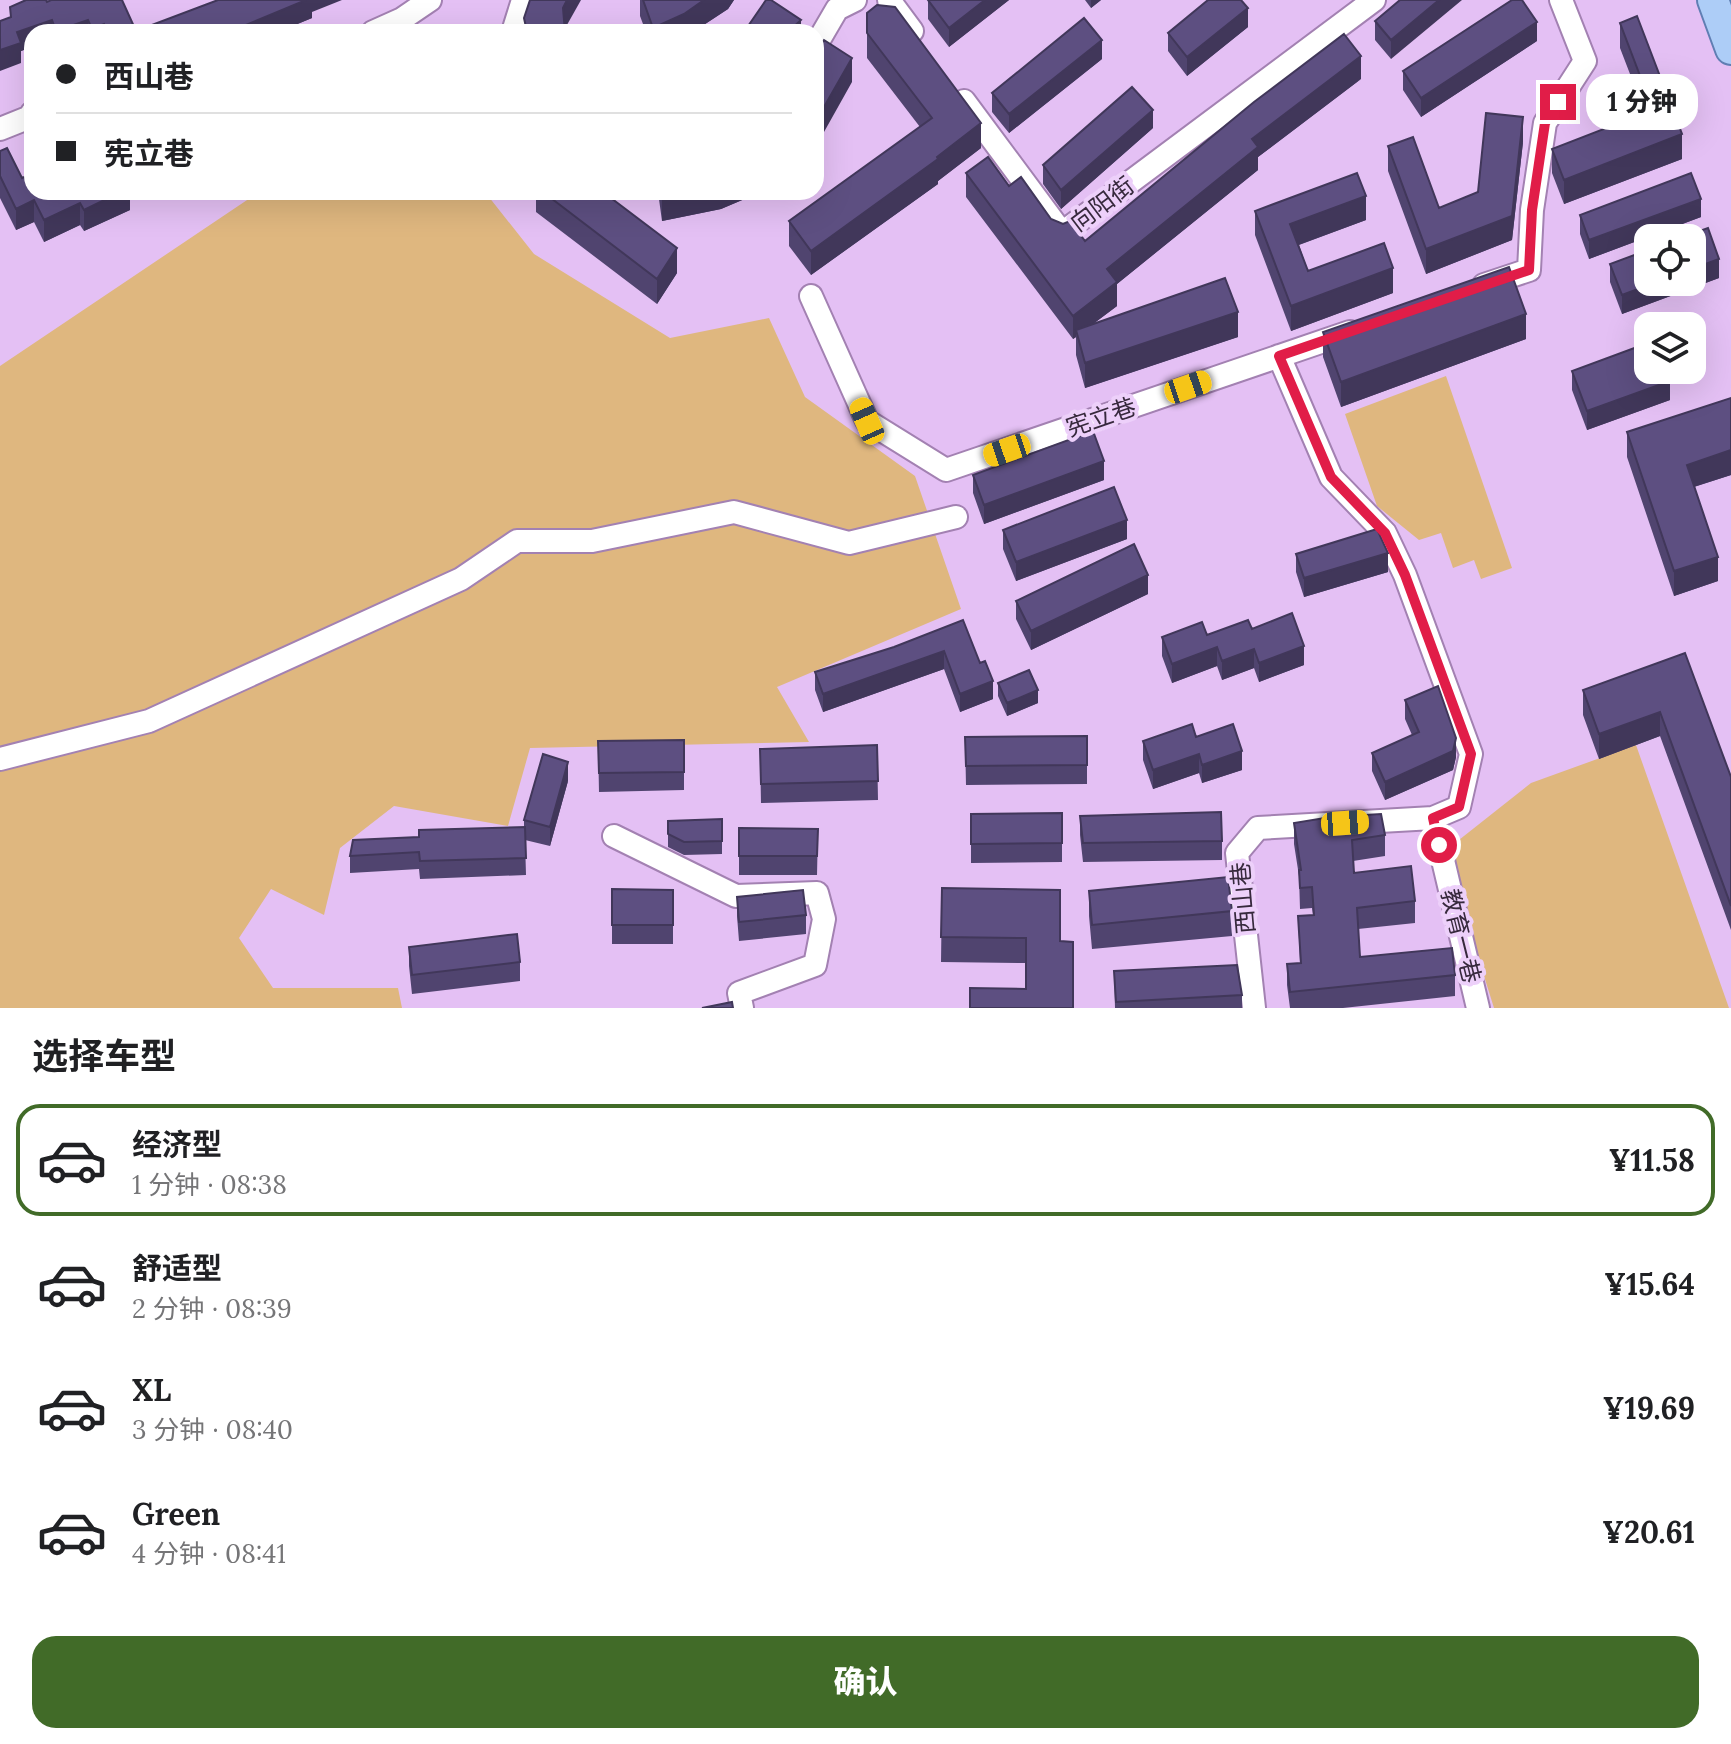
<!DOCTYPE html>
<html lang="zh">
<meta charset="utf-8">
<style>
body{margin:0;font-family:Lora,"Noto Sans SC",serif;background:#f6f6f6;color:#202124;height:100vh;display:flex;flex-direction:column;font-size:30px;white-space:nowrap}
*{box-sizing:border-box;margin:0}
p{font-size:26px;color:#757577}
.icon{flex:none;width:44px;height:44px;fill:none;stroke:currentColor;stroke-width:2;stroke-linecap:round;stroke-linejoin:round}
.map{position:relative;height:1008px;overflow:hidden}
.side{display:flex;flex-direction:column;background:#fff;flex:1}
.side>*{flex:none}
.hud{position:absolute;left:24px;top:24px;width:800px;height:176px;border-radius:24px;box-shadow:0 8px 32px #0002;display:grid;align-content:center;height:176px;padding:0 32px;background:#fff}
.controls{position:absolute;left:1634px;top:224px;display:grid;gap:16px}
.controls a{display:grid;place-items:center;width:72px;height:72px;border-radius:16px;background:#fff;box-shadow:0 8px 32px #0002;font-size:40px}
.end{position:absolute;width:36px;height:36px;margin:-18px;border:10px solid #e11d48;background:#fff;box-shadow:0 0 0 4px #fff}
.from{border-radius:50%}
.bubble{position:absolute;height:56px;border-radius:24px;background:#fff;box-shadow:0 8px 32px #0002;font-size:26px;font-weight:800;line-height:56px;text-align:center}
.car{position:absolute;width:24px;height:48px;margin:-24px -12px;border-radius:10px;box-shadow:0 0 6px 2px #0007;background:linear-gradient(#f5c518 24%,#345 0 40%,#f5c518 0 76%,#345 0 86%,#f5c518 0)}
.hud b{display:flex;align-items:center;gap:28px;height:76px;font-size:30px}
.hud b+b{border-top:2px solid #e0e0e0}
.hud i{width:20px;height:20px;background:#202124}
ul{padding:0;list-style:none}
li{display:flex;align-items:center;gap:24px;height:112px;margin:0 16px 12px;padding:0 16px;border:4px solid transparent;border-radius:24px}
li div{flex:1}
li b{display:block;font-size:30px}
li em{font-style:normal;font-weight:800}
li.on{border-color:#416b28}
li>.icon{width:72px;height:72px;stroke-width:1.5}
h2{padding:0 32px;font-size:36px;line-height:96px}
.cta{display:flex;gap:16px;margin-top:auto;padding:16px 32px}
.cta a{flex:1;height:92px;border-radius:24px;background:#416b28;color:#fff;font-size:32px;font-weight:800;line-height:92px;text-align:center}
.map>svg:first-child{display:block}
</style>
<div class="map">
<svg width="1731" height="1008" viewBox="0 0 1731 1008">
<rect width="100%" height="100%" fill="#e4c0f4"/>
<!-- green -->
<path fill="#dfb77f" d="M 259,192 L 485,192 L 534,254 L 670,338 L 769,318 L 805,397 L 915,476 L 961,609 L 777,687 L 809,742 L 530,748 L 508,826 L 394,806 L 340,848 L 324,915 L 271,889 L 239,938 L 273,988 L 398,988 L 402,1008 L 0,1008 L 0,366 Z
M 1446,376 L 1512,568 L 1481,579 L 1474,560 L 1453,568 L 1441,533 L 1419,540 L 1377,506 L 1345,414 Z
M 1636,745 L 1729,1008 L 1494,1008 L 1445,851 L 1531,783 Z"/>
<g fill="none" stroke-linecap="round" stroke-linejoin="round">
<!-- minor casing -->
<g stroke="#a381b2" stroke-width="26">
<path id="minor" d="M 889,0 L 912,31
M 373,32 L 402,19 L 430,0
M 513,32 L 523,0
M 816,45 L 837,9 L 855,0
M 964,101 L 1062,233 L 1374,0
M 0,129 L 30,117 L 32,113
M 1484,285 L 1529,270 L 1532,210 L 1545,123 L 1585,61 L 1561,0
M 811,296 L 867,421 L 946,470 L 1350,332
M 0,759 L 149,721 L 461,579 L 517,541 L 592,541 L 734,512 L 849,543 L 956,517
M 1433,818 L 1478,1008
M 614,836 L 736,896 L 817,893 L 824,919 L 815,965 L 739,993 L 742,1008
M 1254,1008 L 1237,853 L 1258,828 L 1433,818 L 1459,807 L 1471,754 L 1405,575 L 1385,533 L 1331,477 L 1279,356"/>
</g>
<!-- major casing -->
<g stroke="#607eb3" stroke-width="34">
<path id="major" d="M 1713,0 L 1731,49"/>
</g>
<!-- minor -->
<use href="#minor" stroke="#fff" stroke-width="22"/>
<!-- major -->
<use href="#major" stroke="#adcdf7" stroke-width="30"/>
</g>
<!-- wall -->
<path fill="#50446f" d="M 640,0 L 734,0 L 728,9 L 693,32 L 646,32 L 640,16 Z
M 1009,0 L 949,47 L 928,19 L 928,1 Z
M 1085,0 L 1101,0 L 1091,8 Z
M 1400,0 L 1391,59 L 1375,40 L 1375,21 Z
M 47,2 L 136,31 L 312,12 L 312,18 L 278,32 L 32,32 L 32,47 L 21,51 L 21,63 L 10,18 L 10,7 Z
M 867,13 L 981,148 L 938,181 L 938,184 L 811,275 L 789,246 L 789,221 L 920,127 L 867,58 Z
M 1620,23 L 1682,159 L 1564,204 L 1552,173 L 1552,149 L 1645,113 L 1620,48 Z
M 1248,27 L 1187,76 L 1168,51 L 1168,33 Z
M 1537,41 L 1421,117 L 1403,90 L 1403,71 Z
M 1102,59 L 1009,133 L 992,112 L 992,93 Z
M 1361,79 L 1258,157 L 1258,170 L 1117,284 L 1117,306 L 1093,324 L 1238,337 L 1085,388 L 1076,355 L 1076,337 L 1073,339 L 966,197 L 966,173 L 1009,186 L 1051,219 L 1085,241 Z
M 1153,128 L 1061,209 L 1043,184 L 1043,165 Z
M 1523,142 L 1512,240 L 1426,274 L 1388,171 L 1388,146 L 1439,208 L 1478,192 Z
M 0,151 L 32,192 L 138,192 L 130,196 L 130,210 L 84,231 L 80,225 L 44,242 L 34,222 L 16,230 L 0,198 Z
M 536,192 L 603,192 L 677,273 L 657,304 L 536,212 Z
M 658,192 L 761,192 L 721,209 L 662,221 Z
M 1255,211 L 1366,220 L 1299,245 L 1308,271 L 1393,293 L 1291,331 L 1255,235 Z
M 1580,215 L 1701,217 L 1589,259 L 1580,234 Z
M 1610,264 L 1719,278 L 1622,314 L 1610,282 Z
M 1323,332 L 1526,339 L 1341,407 L 1323,357 Z
M 1572,371 L 1670,400 L 1587,430 L 1572,390 Z
M 1627,432 L 1731,475 L 1694,487 L 1718,581 L 1674,596 L 1627,457 Z
M 973,475 L 1104,480 L 984,524 L 973,493 Z
M 1003,530 L 1127,539 L 1016,581 L 1003,549 Z
M 1296,554 L 1388,572 L 1304,597 L 1296,572 Z
M 1148,594 L 1031,650 L 1016,619 L 1016,601 Z
M 963,620 L 993,699 L 960,712 L 944,669 L 823,712 L 815,690 L 815,672 L 894,647 Z
M 1252,629 L 1304,665 L 1259,682 L 1254,668 L 1222,680 L 1217,666 L 1172,683 L 1162,656 L 1162,637 L 1207,635 Z
M 1685,653 L 1731,777 L 1731,930 L 1660,736 L 1599,759 L 1583,715 L 1583,690 Z
M 998,683 L 1038,703 L 1007,716 L 998,696 Z
M 1405,700 L 1456,757 L 1453,770 L 1385,800 L 1372,771 L 1372,753 L 1412,735 L 1405,719 Z
M 1087,736 L 1087,784 L 966,785 L 965,737 Z
M 1196,737 L 1242,770 L 1202,783 L 1199,773 L 1153,789 L 1143,760 L 1143,741 Z
M 684,740 L 684,790 L 599,792 L 598,741 Z
M 877,745 L 878,800 L 761,803 L 760,749 Z
M 568,781 L 550,846 L 525,840 L 526,875 L 420,879 L 419,869 L 350,873 L 350,856 L 524,827 L 524,820 Z
M 1062,813 L 1062,862 L 971,863 L 971,814 Z
M 1080,816 L 1222,841 L 1222,860 L 1083,862 L 1080,835 Z
M 722,819 L 722,854 L 684,855 L 668,847 L 668,821 Z
M 1294,823 L 1385,835 L 1385,856 L 1353,861 L 1354,873 L 1415,901 L 1415,923 L 1358,929 L 1360,957 L 1455,975 L 1455,996 L 1343,1008 L 1290,1008 L 1287,985 L 1287,964 L 1300,963 L 1298,916 L 1313,915 L 1312,908 L 1300,909 L 1299,876 L 1294,844 Z
M 739,828 L 818,829 L 817,875 L 739,875 Z
M 942,888 L 1060,890 L 1026,963 L 941,962 Z
M 612,889 L 673,890 L 673,944 L 612,944 Z
M 1089,891 L 1232,911 L 1232,936 L 1092,949 L 1089,916 Z
M 737,897 L 806,915 L 806,934 L 739,941 L 737,916 Z
M 409,947 L 520,962 L 520,981 L 412,994 L 409,966 Z
M 1114,971 L 1242,995 L 1242,1008 L 1115,1008 Z"/>
<!-- shaded-wall -->
<path fill="#41375a" d="M 306,0 L 342,0 L 312,12 L 312,18 L 278,32 L 229,32 Z
M 567,0 L 581,0 L 563,32 L 563,8 Z
M 704,0 L 734,0 L 728,9 L 693,32 L 653,32 L 653,28 Z
M 985,0 L 1009,0 L 949,47 L 949,28 Z
M 1091,0 L 1101,0 L 1091,8 Z
M 1439,0 L 1462,0 L 1391,59 L 1391,40 Z
M 1248,8 L 1248,27 L 1187,76 L 1187,57 Z
M 52,20 L 52,32 L 32,32 L 32,47 L 21,51 L 21,63 L 0,71 L 0,50 L 17,32 Z
M 88,20 L 88,32 L 56,32 L 56,31 Z
M 801,20 L 801,32 L 788,32 Z
M 1537,22 L 1537,41 L 1421,117 L 1421,98 Z
M 104,24 L 104,32 L 92,32 L 92,29 Z
M 227,27 L 227,32 L 212,32 Z
M 1102,40 L 1102,59 L 1009,133 L 1009,114 Z
M 1361,56 L 1361,79 L 1258,157 L 1258,170 L 1117,284 L 1117,306 L 1077,336 L 1076,330 L 1076,337 L 1073,339 L 1073,316 L 1107,269 L 1252,139 Z
M 852,58 L 852,82 L 824,132 L 816,139 L 816,115 Z
M 1153,110 L 1153,128 L 1061,209 L 1061,190 Z
M 1523,117 L 1523,142 L 1512,240 L 1426,274 L 1426,249 L 1512,216 Z
M 981,123 L 981,148 L 938,181 L 938,184 L 811,275 L 811,251 Z
M 1682,134 L 1682,159 L 1564,204 L 1564,180 Z
M 121,192 L 138,192 L 130,196 L 130,210 L 84,231 L 84,210 Z
M 684,192 L 761,192 L 721,209 L 662,221 L 662,196 Z
M 1366,196 L 1366,220 L 1290,248 L 1290,224 Z
M 1701,199 L 1701,217 L 1589,259 L 1589,240 Z
M 34,200 L 34,222 L 16,230 L 16,209 Z
M 80,203 L 80,225 L 44,242 L 44,220 Z
M 677,248 L 677,273 L 657,304 L 657,279 Z
M 1719,259 L 1719,278 L 1622,314 L 1622,295 L 1657,282 L 1692,282 L 1692,269 Z
M 1393,268 L 1393,293 L 1291,331 L 1291,306 Z
M 1238,312 L 1238,337 L 1085,388 L 1085,363 Z
M 1526,314 L 1526,339 L 1341,407 L 1341,382 Z
M 1670,381 L 1670,400 L 1587,430 L 1587,411 Z
M 1731,450 L 1731,475 L 1687,489 L 1687,465 Z
M 1104,461 L 1104,480 L 984,524 L 984,505 Z
M 1127,520 L 1127,539 L 1016,581 L 1016,562 Z
M 1388,553 L 1388,572 L 1304,597 L 1304,578 Z
M 1718,557 L 1718,581 L 1674,596 L 1674,571 Z
M 1148,575 L 1148,594 L 1031,650 L 1031,631 Z
M 1304,646 L 1304,665 L 1259,682 L 1259,663 Z
M 1217,647 L 1217,666 L 1172,683 L 1172,664 Z
M 1254,649 L 1254,668 L 1222,680 L 1222,661 Z
M 944,651 L 944,669 L 823,712 L 823,694 Z
M 993,681 L 993,699 L 960,712 L 960,694 Z
M 1038,690 L 1038,703 L 1007,716 L 1007,703 Z
M 1660,712 L 1660,736 L 1599,759 L 1599,734 Z
M 1456,738 L 1456,757 L 1453,770 L 1385,800 L 1385,782 Z
M 1242,751 L 1242,770 L 1202,783 L 1202,765 Z
M 1199,754 L 1199,773 L 1153,789 L 1153,770 Z
M 568,762 L 568,781 L 550,846 L 550,827 Z"/>
<!-- building -->
<path fill="#5d4f81" stroke="#41375a" stroke-width="2" d="M 26,0 L 46,0 L 47,2 L 51,0 L 122,0 L 136,31 L 218,0 L 306,0 L 229,32 L 227,27 L 212,32 L 107,32 L 104,24 L 92,29 L 88,20 L 56,31 L 52,20 L 17,32 L 21,43 L 0,50 L 0,21 L 11,17 L 10,7 Z
M 530,0 L 567,0 L 563,8 L 565,32 L 527,32 L 524,18 Z
M 643,0 L 704,0 L 684,14 L 653,28 Z
M 766,0 L 771,0 L 801,20 L 788,32 L 744,32 Z
M 928,0 L 985,0 L 949,28 Z
M 1208,0 L 1241,0 L 1248,8 L 1187,57 L 1168,33 Z
M 1400,0 L 1439,0 L 1391,40 L 1375,21 Z
M 1512,0 L 1522,0 L 1537,22 L 1421,98 L 1403,71 Z
M 877,5 L 895,7 L 981,123 L 937,157 L 938,159 L 811,251 L 789,221 L 932,118 L 867,33 L 867,13 Z
M 1637,16 L 1682,134 L 1564,180 L 1552,149 L 1653,110 L 1620,23 Z
M 1084,18 L 1102,40 L 1009,114 L 992,93 Z
M 1344,34 L 1361,56 L 1252,139 L 1258,147 L 1107,269 L 1117,282 L 1073,316 L 966,173 L 988,157 L 1009,186 L 1021,177 L 1051,219 L 1063,224 L 1070,221 L 1085,241 L 1254,102 Z
M 824,40 L 852,58 L 824,107 L 816,115 L 816,52 Z
M 1132,87 L 1153,110 L 1061,190 L 1043,165 Z
M 1486,113 L 1523,117 L 1512,216 L 1426,249 L 1388,146 L 1413,137 L 1439,208 L 1478,192 Z
M 7,148 L 22,178 L 32,174 L 32,192 L 121,192 L 84,210 L 80,203 L 44,220 L 34,200 L 16,209 L 0,176 L 0,151 Z
M 1357,173 L 1366,196 L 1290,224 L 1308,271 L 1384,243 L 1393,268 L 1291,306 L 1255,211 Z
M 1691,173 L 1701,199 L 1589,240 L 1580,215 Z
M 543,192 L 603,192 L 677,248 L 657,279 Z
M 661,192 L 684,192 L 662,196 Z
M 1708,228 L 1719,259 L 1692,269 L 1692,238 L 1680,238 Z
M 1648,250 L 1648,282 L 1657,282 L 1622,295 L 1610,264 Z
M 1509,267 L 1526,314 L 1341,382 L 1323,332 Z
M 1225,278 L 1238,312 L 1085,363 L 1076,330 Z
M 1648,343 L 1648,370 L 1666,370 L 1670,381 L 1587,411 L 1572,371 Z
M 1731,398 L 1731,450 L 1687,465 L 1718,557 L 1674,571 L 1627,432 Z
M 1093,431 L 1104,461 L 984,505 L 973,475 Z
M 1114,487 L 1127,520 L 1016,562 L 1003,530 Z
M 1377,529 L 1388,553 L 1304,578 L 1296,554 Z
M 1134,544 L 1148,575 L 1031,631 L 1016,601 Z
M 1292,613 L 1304,646 L 1259,663 L 1254,649 L 1222,661 L 1217,647 L 1172,664 L 1162,637 L 1202,622 L 1207,635 L 1248,620 L 1252,629 Z
M 963,620 L 980,663 L 985,661 L 993,681 L 960,694 L 944,651 L 823,694 L 815,672 L 894,647 Z
M 1685,653 L 1731,777 L 1731,906 L 1660,712 L 1599,734 L 1583,690 Z
M 1029,670 L 1038,690 L 1007,703 L 998,683 Z
M 1438,686 L 1456,738 L 1453,751 L 1385,782 L 1372,753 L 1419,732 L 1405,700 Z
M 1192,724 L 1196,737 L 1233,724 L 1242,751 L 1202,765 L 1199,754 L 1153,770 L 1143,741 Z
M 1087,736 L 1087,765 L 966,766 L 965,737 Z
M 684,740 L 684,772 L 599,773 L 598,741 Z
M 877,745 L 878,781 L 761,784 L 760,749 Z
M 543,754 L 568,762 L 550,827 L 524,820 Z
M 1221,812 L 1222,841 L 1083,843 L 1080,816 Z
M 1062,813 L 1062,843 L 971,844 L 971,814 Z
M 1381,814 L 1385,835 L 1352,840 L 1354,873 L 1411,866 L 1415,901 L 1357,908 L 1360,957 L 1452,948 L 1455,975 L 1290,992 L 1287,964 L 1301,963 L 1298,916 L 1314,915 L 1312,887 L 1300,888 L 1299,870 L 1301,870 L 1294,823 L 1331,817 Z
M 722,819 L 722,841 L 684,842 L 668,834 L 668,821 Z
M 525,827 L 526,858 L 420,861 L 419,852 L 350,856 L 353,840 L 419,837 L 419,830 Z
M 739,828 L 818,829 L 817,856 L 739,856 Z
M 1228,877 L 1232,911 L 1092,925 L 1089,891 Z
M 942,888 L 1060,890 L 1060,941 L 1073,942 L 1073,1008 L 970,1008 L 970,988 L 1026,989 L 1026,938 L 941,937 Z
M 612,889 L 673,890 L 673,925 L 612,925 Z
M 803,890 L 806,915 L 739,922 L 737,897 Z
M 517,934 L 520,962 L 412,975 L 409,947 Z
M 1237,965 L 1242,995 L 1116,1002 L 1114,971 Z
M 732,1002 L 733,1008 L 702,1008 Z"/>
<g fill="none" stroke-linecap="round" stroke-linejoin="round">
<!-- route -->
<path stroke="#e11d48" stroke-width="10" d="M 1439,845 L 1433,818 L 1459,807 L 1471,754 L 1405,575 L 1385,533 L 1331,477 L 1279,356 L 1529,270 L 1532,210 L 1545,123 L 1558,102"/>
</g>
<g text-anchor="middle" dominant-baseline="central" stroke-width="8" stroke-linejoin="round" paint-order="stroke">
<!-- street labels -->
<g font-size="24" fill="#37293d" stroke="#edd0fa">
<text transform="translate(1102 204) rotate(-37)">向阳街</text>
<text transform="translate(1101 417) rotate(-19)">宪立巷</text>
<text transform="translate(1243 898) rotate(-95)">西山巷</text>
<text transform="translate(1461 936) rotate(76)">教育一巷</text>
</g>
</g>
</svg>
<div class="controls">
<a><svg class="icon" aria-label="locate" viewBox="0 0 24 24"><circle cx="12" cy="12" r="6"/><path d="M12 2v4M12 18v4M2 12h4M18 12h4"/></svg></a>
<a><svg class="icon" aria-label="layers" viewBox="0 0 24 24"><path d="M12 4l9 5-9 5-9-5zM3 14l9 5 9-5"/></svg></a>
</div>
<i class="end from" style="left:1439px;top:845px"></i>
<i class="end" style="left:1558px;top:102px"></i>
<div class="bubble" style="left:1586px;top:74px;width:112px">1 分钟</div>
<i class="car" style="left:1188px;top:387px;rotate:71deg"></i>
<i class="car" style="left:867px;top:421px;rotate:336deg"></i>
<i class="car" style="left:1007px;top:450px;rotate:251deg"></i>
<i class="car" style="left:1345px;top:823px;rotate:86deg"></i>
<div class="hud">
<b><i class="from"></i>西山巷</b>
<b><i></i>宪立巷</b>
</div>
</div>
<section class="side">
<h2>选择车型</h2>
<ul>
<li class="on"><svg class="icon" aria-label="car" viewBox="0 0 24 24"><path d="M5 17H2v-5l4-1 3-4h7l3 4 3 1v5h-3M9 17h6M6 11h13"/><circle cx="7" cy="17" r="2"/><circle cx="17" cy="17" r="2"/></svg><div><b>经济型</b><p>1 分钟 · 08:38</p></div><em>¥11.58</em></li>
<li><svg class="icon" aria-label="car" viewBox="0 0 24 24"><path d="M5 17H2v-5l4-1 3-4h7l3 4 3 1v5h-3M9 17h6M6 11h13"/><circle cx="7" cy="17" r="2"/><circle cx="17" cy="17" r="2"/></svg><div><b>舒适型</b><p>2 分钟 · 08:39</p></div><em>¥15.64</em></li>
<li><svg class="icon" aria-label="car" viewBox="0 0 24 24"><path d="M5 17H2v-5l4-1 3-4h7l3 4 3 1v5h-3M9 17h6M6 11h13"/><circle cx="7" cy="17" r="2"/><circle cx="17" cy="17" r="2"/></svg><div><b>XL</b><p>3 分钟 · 08:40</p></div><em>¥19.69</em></li>
<li><svg class="icon" aria-label="car" viewBox="0 0 24 24"><path d="M5 17H2v-5l4-1 3-4h7l3 4 3 1v5h-3M9 17h6M6 11h13"/><circle cx="7" cy="17" r="2"/><circle cx="17" cy="17" r="2"/></svg><div><b>Green</b><p>4 分钟 · 08:41</p></div><em>¥20.61</em></li>
</ul>
<div class="cta"><a>确认</a></div>
</section>
